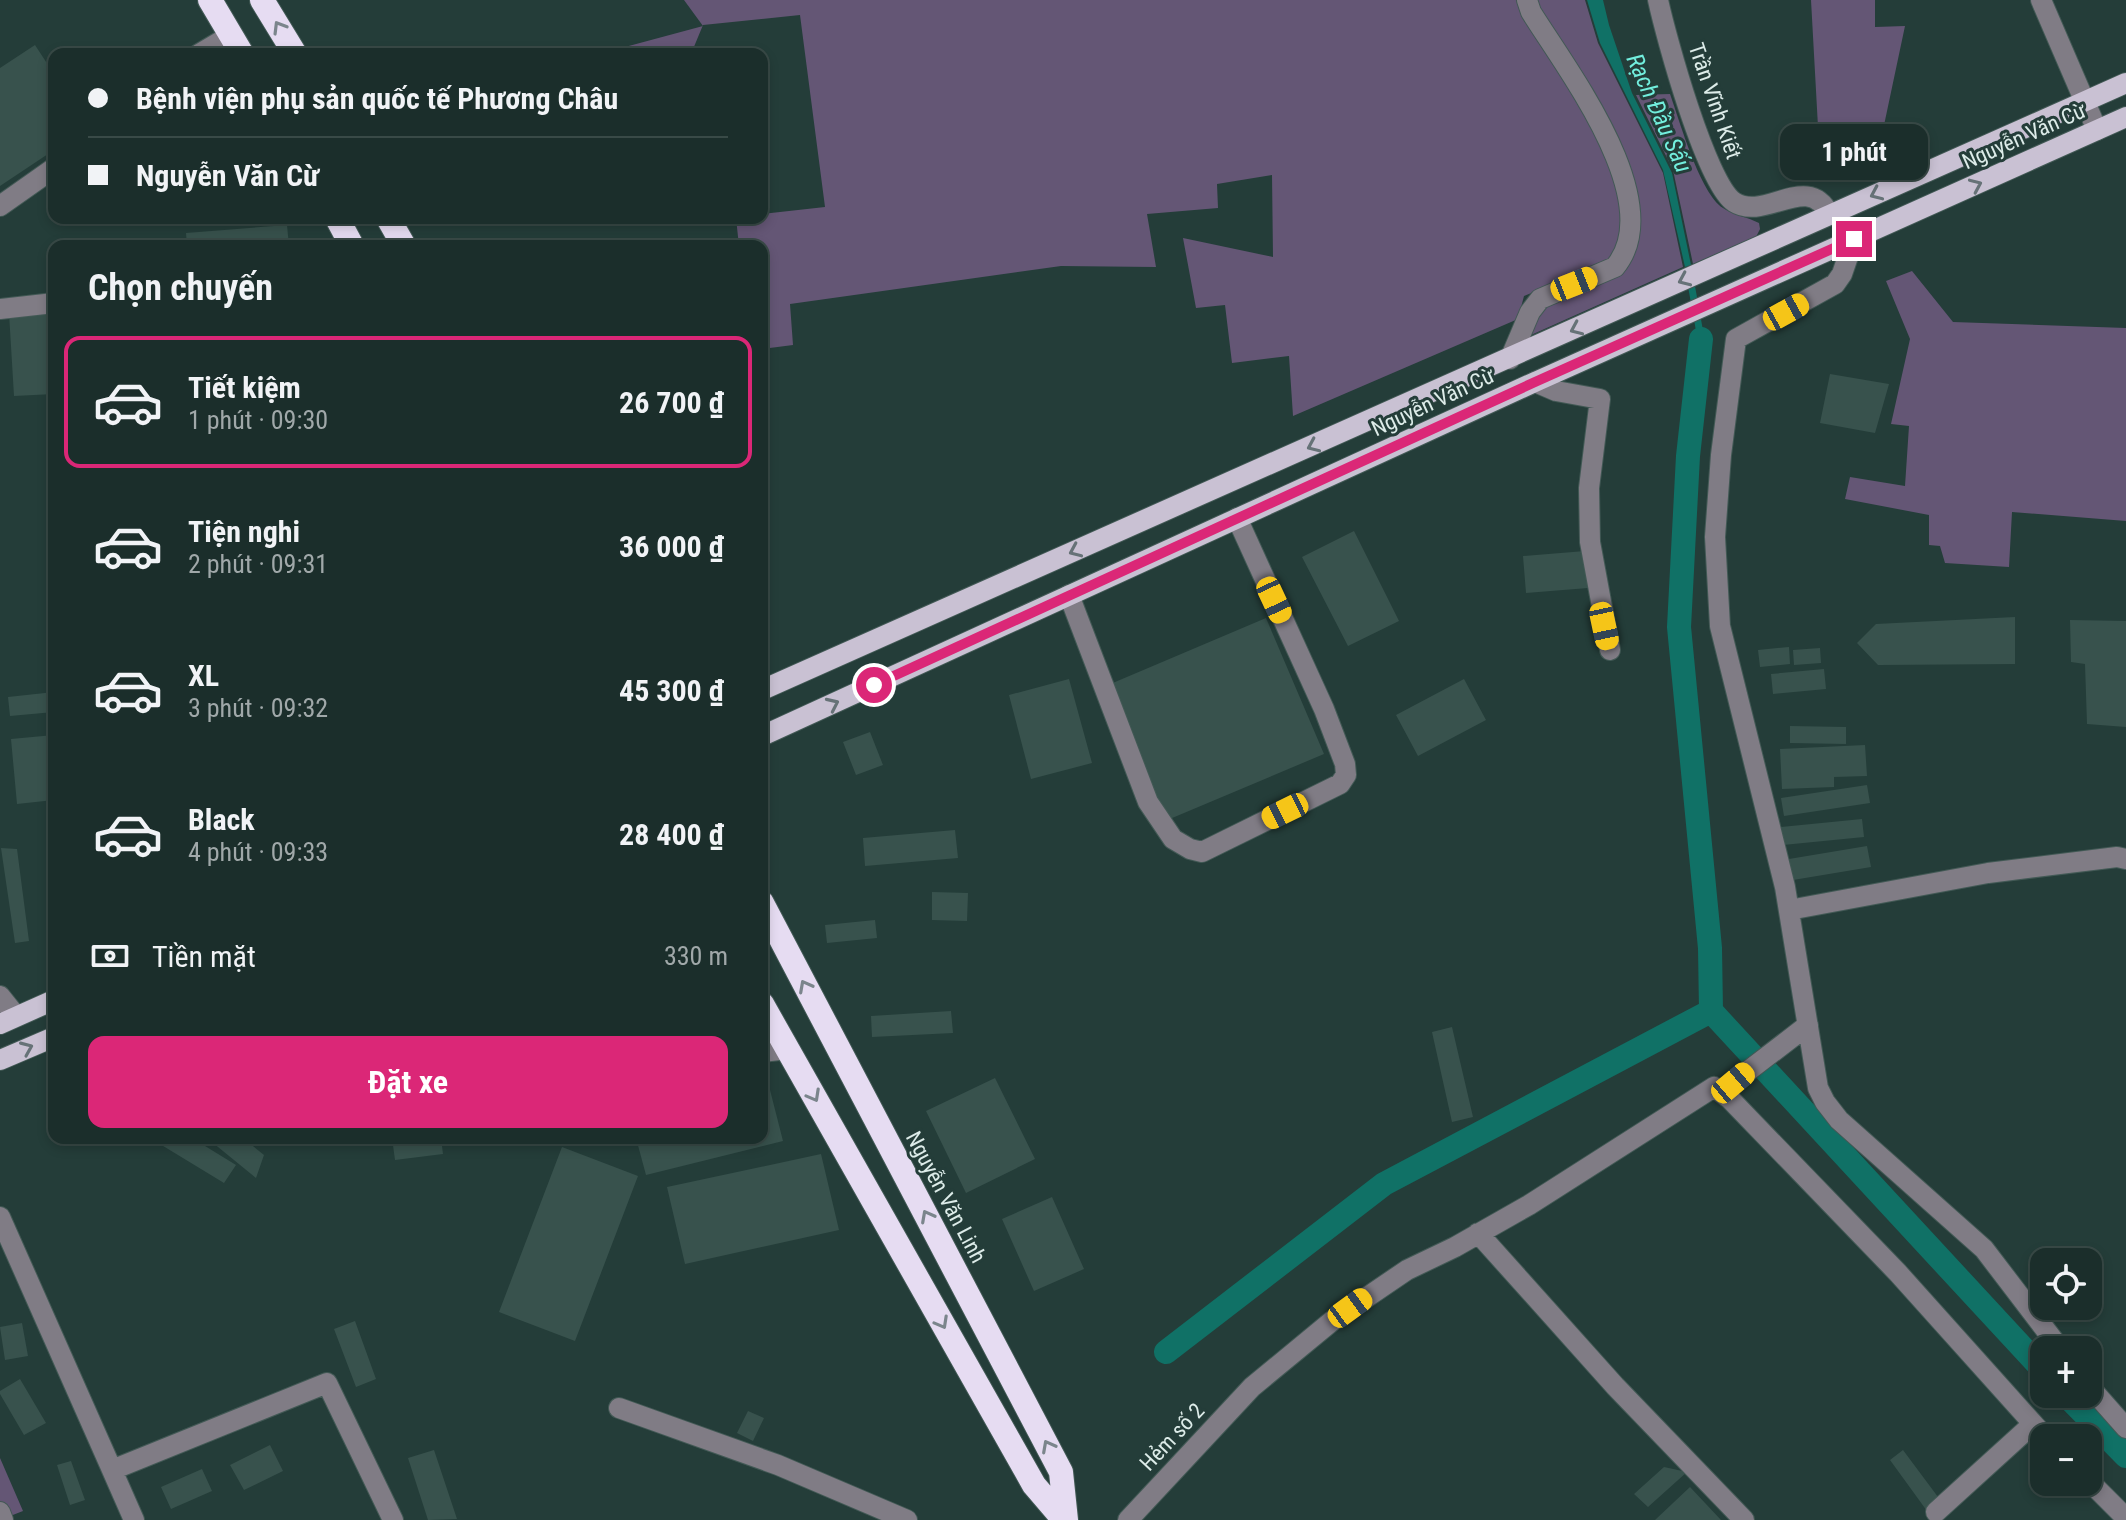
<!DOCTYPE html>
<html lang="vi">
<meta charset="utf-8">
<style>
body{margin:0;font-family:"Roboto Condensed",sans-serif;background:#283a37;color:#f1f3f6;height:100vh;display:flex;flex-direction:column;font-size:30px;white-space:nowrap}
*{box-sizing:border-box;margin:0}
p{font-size:26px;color:#a0a8a9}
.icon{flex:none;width:44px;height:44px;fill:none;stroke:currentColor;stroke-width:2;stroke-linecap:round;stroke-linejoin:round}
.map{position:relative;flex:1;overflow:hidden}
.sheet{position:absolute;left:48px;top:240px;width:720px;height:904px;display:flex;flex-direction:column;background:#1b2e2b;border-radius:16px;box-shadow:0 4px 12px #0003,0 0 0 2px #394a47}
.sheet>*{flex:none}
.top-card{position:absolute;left:48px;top:48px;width:720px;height:176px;border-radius:16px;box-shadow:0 4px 12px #0003,0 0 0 2px #394a47;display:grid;align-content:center;height:176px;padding:0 40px;background:#1b2e2b}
.controls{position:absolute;left:2030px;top:1248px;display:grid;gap:16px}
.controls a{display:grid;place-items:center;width:72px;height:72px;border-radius:16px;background:#1b2e2b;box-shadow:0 4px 12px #0003,0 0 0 2px #394a47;font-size:40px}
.end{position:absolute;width:36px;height:36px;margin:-18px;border:10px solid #db2777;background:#fff;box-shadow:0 0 0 4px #fff}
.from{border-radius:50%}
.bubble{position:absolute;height:56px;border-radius:16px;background:#1b2e2b;box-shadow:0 4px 12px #0003,0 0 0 2px #394a47;font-size:26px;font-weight:700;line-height:56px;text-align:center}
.car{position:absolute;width:24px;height:48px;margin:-24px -12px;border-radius:10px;box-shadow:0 0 6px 2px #0007;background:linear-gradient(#f5c518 24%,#345 0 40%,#f5c518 0 76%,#345 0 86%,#f5c518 0)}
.top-card b{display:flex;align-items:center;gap:28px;height:76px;font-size:30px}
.top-card b+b{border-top:2px solid #394a47}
.top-card i{width:20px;height:20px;background:#f1f3f6}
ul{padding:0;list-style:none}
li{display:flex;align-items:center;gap:24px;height:132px;margin:0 16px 12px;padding:0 24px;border:4px solid transparent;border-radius:16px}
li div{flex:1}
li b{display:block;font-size:30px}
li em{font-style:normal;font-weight:700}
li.current{border-color:#db2777}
li>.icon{width:72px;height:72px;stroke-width:1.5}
h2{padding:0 40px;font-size:36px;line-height:96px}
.pay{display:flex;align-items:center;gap:20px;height:88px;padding:0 40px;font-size:30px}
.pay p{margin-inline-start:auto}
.button{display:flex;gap:16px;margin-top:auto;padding:16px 40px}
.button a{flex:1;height:92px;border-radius:16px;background:#db2777;color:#fff;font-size:32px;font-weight:700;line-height:92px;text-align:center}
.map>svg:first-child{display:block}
</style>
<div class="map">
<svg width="2126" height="1520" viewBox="0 0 2126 1520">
<rect width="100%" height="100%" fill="#243d39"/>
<!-- green -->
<path fill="#645675" d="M 684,0 L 1518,0 L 1594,128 L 1619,184 L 1622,235 L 1610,261 L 1524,296 L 1518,319 L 1293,416 L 1289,356 L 1232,363 L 1225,305 L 1196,308 L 1183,238 L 1273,257 L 1272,175 L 1217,184 L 1218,208 L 1147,214 L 1156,267 L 1061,266 L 790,304 L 793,345 L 762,349 L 762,246 L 739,246 L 736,218 L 762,218 L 762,214 L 825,207 L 800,15 L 703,25 L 691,54 L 599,54 L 703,26 Z
M 1535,0 L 1585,0 L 1598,43 L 1663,173 L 1683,267 L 1531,335 L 1541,312 L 1555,299 L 1621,271 L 1633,257 L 1637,244 L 1636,197 Z
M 1811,0 L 1875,0 L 1875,27 L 1905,26 L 1883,130 L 1819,145 Z
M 1670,94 C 1680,122 1700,193 1723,208 C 1734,215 1747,217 1759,223 L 1760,229 L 1756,237 L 1693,264 L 1673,170 L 1636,95 Z
M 1912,271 L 1953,322 L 2126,328 L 2126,521 L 2012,512 L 2009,567 L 1945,563 L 1940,546 L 1929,545 L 1929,515 L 1845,499 L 1850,477 L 1905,486 L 1909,426 L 1891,424 L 1910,339 L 1886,281 Z
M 0,1458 L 23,1511 L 0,1520 Z"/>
<!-- water -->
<path fill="#107166" d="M 1587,0 L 1603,0 L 1609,25 L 1632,93 L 1672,173 L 1691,265 L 1685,267 L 1663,170 L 1600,43 Z"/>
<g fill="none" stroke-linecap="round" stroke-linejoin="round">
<!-- stream -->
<path stroke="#107166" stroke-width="7" d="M 1690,278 L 1701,339
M 2122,1453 L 2126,1450"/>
<!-- canal -->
<path stroke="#107166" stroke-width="24" d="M 1701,339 L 1688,456 L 1679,627 L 1710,948 L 1711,1011 L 2044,1371
M 1166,1352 L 1384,1184 L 1711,1011
M 2065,1394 L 2126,1456"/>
</g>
<!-- building -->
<path fill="#38524d" d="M 35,45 L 54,74 L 54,150 L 0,186 L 0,68 Z
M 287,225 L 289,246 L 187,246 L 186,233 Z
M 54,311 L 54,394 L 14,396 L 9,313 Z
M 1830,374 L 1889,384 L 1875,433 L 1820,423 Z
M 1354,531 L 1399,621 L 1348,646 L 1302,557 Z
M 1585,551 L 1588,588 L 1526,593 L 1523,556 Z
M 2015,617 L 2015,664 L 1878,665 L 1857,643 L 1876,624 Z
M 1266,618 L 1324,754 L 1165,821 L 1108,685 Z
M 2070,620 L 2126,621 L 2126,727 L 2087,724 L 2085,664 L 2071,662 Z
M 1789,647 L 1790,664 L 1760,667 L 1758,650 Z
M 1820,648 L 1821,663 L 1794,665 L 1793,650 Z
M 1824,669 L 1826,689 L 1773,694 L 1771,674 Z
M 1069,679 L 1092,763 L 1031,779 L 1009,695 Z
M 1464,679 L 1486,720 L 1418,756 L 1396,715 Z
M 54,692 L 54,712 L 10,716 L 8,697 Z
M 1790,726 L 1846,727 L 1846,744 L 1790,743 Z
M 870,732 L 883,765 L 856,775 L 843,742 Z
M 54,735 L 54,800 L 17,804 L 11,739 Z
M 1865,745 L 1867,776 L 1834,777 L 1834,787 L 1782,789 L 1780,749 Z
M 1867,785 L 1870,803 L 1784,816 L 1781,798 Z
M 1862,819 L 1864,837 L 1783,845 L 1781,827 Z
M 955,830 L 958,858 L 865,866 L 863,838 Z
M 1867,846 L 1871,867 L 1793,880 L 1789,859 Z
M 1,848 L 17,849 L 29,941 L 15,943 Z
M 932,892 L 968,893 L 967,921 L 932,920 Z
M 875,920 L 877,938 L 827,943 L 825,925 Z
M 951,1011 L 953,1033 L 872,1037 L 871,1016 Z
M 1452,1027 L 1473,1117 L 1452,1122 L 1432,1032 Z
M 995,1078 L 1035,1159 L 966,1193 L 926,1111 Z
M 769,1086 L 783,1141 L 646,1175 L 636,1138 L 762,1138 L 762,1088 Z
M 150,1138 L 192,1138 L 236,1165 L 224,1183 Z
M 207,1138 L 243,1138 L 264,1155 L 256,1178 Z
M 392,1138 L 441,1138 L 443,1154 L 395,1160 Z
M 562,1147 L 638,1176 L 575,1341 L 499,1312 Z
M 821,1154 L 839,1230 L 685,1264 L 667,1187 Z
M 1052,1197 L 1084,1269 L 1034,1291 L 1002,1219 Z
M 355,1321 L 376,1379 L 356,1387 L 334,1329 Z
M 22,1323 L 28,1356 L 5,1360 L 0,1327 Z
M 20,1379 L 46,1423 L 24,1435 L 0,1394 L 0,1391 Z
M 748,1411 L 764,1418 L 753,1441 L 737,1433 Z
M 270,1445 L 283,1471 L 244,1490 L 230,1465 Z
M 434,1450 L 457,1519 L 428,1520 L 408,1458 Z
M 1903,1450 L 1941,1501 L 1927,1511 L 1890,1460 Z
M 71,1461 L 85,1500 L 70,1505 L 57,1465 Z
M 1664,1467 L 1687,1472 L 1648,1507 L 1634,1494 Z
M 202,1469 L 212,1491 L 171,1509 L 161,1487 Z
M 1690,1487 L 1721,1520 L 1655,1520 Z"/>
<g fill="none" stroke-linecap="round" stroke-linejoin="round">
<!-- minor casing -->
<g stroke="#425955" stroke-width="22">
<path id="minor" d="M 1658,0 C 1666,37 1706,183 1734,202 C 1765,222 1808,171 1829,214
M 2041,0 L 2097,130
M 199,54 L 231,35
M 0,206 L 54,168
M 1854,239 L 1842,274 L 1835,284 L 1736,339 L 1721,455 L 1715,537 L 1720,626 L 1785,887 L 1818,1088 L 1825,1102 L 1839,1120 L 1984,1249 L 2061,1350
M 0,309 L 54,303
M 1510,359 L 1530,312 L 1540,299 L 1615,267 C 1669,202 1567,70 1531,12 L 1527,0
M 1535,382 L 1556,391 L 1600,399 L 1589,488 L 1590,542 L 1610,650
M 1069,595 L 1148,802 L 1173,839 L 1190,849 L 1202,852 L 1340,784 L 1346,775 L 1345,764 L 1324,709 L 1237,518
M 1789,910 L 1988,873 L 2117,857 L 2126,859
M 0,996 L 16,1016
M 762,1052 L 788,1049
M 1722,1091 L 1808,1025
M 0,1217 L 112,1470 L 327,1383 L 393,1520
M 1478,1233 L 1615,1386 L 1744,1520
M 2088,1385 L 2126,1428
M 619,1408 L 778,1465 L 907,1520
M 112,1470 L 134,1520
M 2088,1480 L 2126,1518
M 0,1512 L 3,1520
M 1936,1512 L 2033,1424
M 1128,1520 L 1252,1387 L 1332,1321 L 1407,1270 L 1455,1247 L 1529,1205 L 1714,1087 L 1730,1099 L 1898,1273 L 2046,1438"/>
</g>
<!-- major casing -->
<g stroke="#425955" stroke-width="22">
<path id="major" d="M 762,690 L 2126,83
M 762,736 L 1535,382 L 2126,117
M 0,1024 L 54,1000
M 0,1060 L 54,1037"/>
</g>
<!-- highway casing -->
<g stroke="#425955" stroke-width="26">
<path id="highway" d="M 210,0 L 242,54
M 262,0 L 295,54
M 337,218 L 352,246
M 388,218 L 404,246
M 762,903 L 1061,1472 L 1066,1520
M 762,1004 L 1034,1485 L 1064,1520"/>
</g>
<!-- minor -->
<use href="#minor" stroke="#807c85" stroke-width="20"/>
<!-- major -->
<use href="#major" stroke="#c9c1d3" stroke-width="20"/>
<!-- highway -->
<use href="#highway" stroke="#e6dcf2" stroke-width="24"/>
</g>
<!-- one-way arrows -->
<defs><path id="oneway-chevron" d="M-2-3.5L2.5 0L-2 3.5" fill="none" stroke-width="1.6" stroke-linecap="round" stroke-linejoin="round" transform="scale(2)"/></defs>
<g stroke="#7b858c">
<use href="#oneway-chevron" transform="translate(279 27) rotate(-121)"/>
<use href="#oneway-chevron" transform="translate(805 986) rotate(-118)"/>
<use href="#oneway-chevron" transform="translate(814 1096) rotate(61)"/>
<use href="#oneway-chevron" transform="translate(927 1216) rotate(-118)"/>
<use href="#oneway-chevron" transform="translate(942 1323) rotate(61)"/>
<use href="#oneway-chevron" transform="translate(1048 1446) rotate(-118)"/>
</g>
<g stroke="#667277">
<use href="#oneway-chevron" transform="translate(1976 185) rotate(-24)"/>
<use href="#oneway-chevron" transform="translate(1876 194) rotate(156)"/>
<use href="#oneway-chevron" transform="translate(1684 280) rotate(156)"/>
<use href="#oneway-chevron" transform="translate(1576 329) rotate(156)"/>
<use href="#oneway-chevron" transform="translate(1313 446) rotate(156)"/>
<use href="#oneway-chevron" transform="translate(1075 551) rotate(156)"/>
<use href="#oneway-chevron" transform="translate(833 704) rotate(-25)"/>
<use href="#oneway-chevron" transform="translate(27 1048) rotate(-23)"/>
</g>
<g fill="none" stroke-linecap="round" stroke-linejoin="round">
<!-- route -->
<path stroke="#db2777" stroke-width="10" d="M 874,685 L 1535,382 L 1854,239"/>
</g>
<g text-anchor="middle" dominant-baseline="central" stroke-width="6" stroke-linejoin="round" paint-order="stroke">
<!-- street labels -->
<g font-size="22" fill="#ddece9" stroke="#243d39">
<text transform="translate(1715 101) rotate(71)">Trần Vĩnh Kiết</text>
<text transform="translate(2024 136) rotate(-24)">Nguyễn Văn Cừ</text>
<text transform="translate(1433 402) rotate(-25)">Nguyễn Văn Cừ</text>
<text transform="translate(946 1197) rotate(62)">Nguyễn Văn Linh</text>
<text transform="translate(1172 1437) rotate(-47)">Hẻm số 2</text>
</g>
<!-- water labels -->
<g font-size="24" font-style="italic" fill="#72eedd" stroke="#243d39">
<text transform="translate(1659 113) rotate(66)">Rạch Đầu Sấu</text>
</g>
</g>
</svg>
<div class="controls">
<a><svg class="icon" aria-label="locate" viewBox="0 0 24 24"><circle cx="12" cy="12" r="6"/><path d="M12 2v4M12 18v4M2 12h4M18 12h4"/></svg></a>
<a>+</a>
<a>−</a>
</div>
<i class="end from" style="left:874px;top:685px"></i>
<i class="end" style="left:1854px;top:239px"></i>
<div class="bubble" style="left:1780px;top:124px;width:148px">1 phút</div>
<i class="car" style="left:1574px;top:284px;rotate:68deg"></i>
<i class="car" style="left:1786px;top:312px;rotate:61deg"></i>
<i class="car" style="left:1274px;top:600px;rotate:155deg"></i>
<i class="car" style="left:1604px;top:626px;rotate:168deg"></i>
<i class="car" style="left:1285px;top:811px;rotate:244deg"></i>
<i class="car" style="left:1733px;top:1083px;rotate:50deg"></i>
<i class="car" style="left:1350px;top:1308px;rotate:54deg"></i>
<div class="top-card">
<b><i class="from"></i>Bệnh viện phụ sản quốc tế Phương Châu</b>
<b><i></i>Nguyễn Văn Cừ</b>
</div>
<section class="sheet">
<h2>Chọn chuyến</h2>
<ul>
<li class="current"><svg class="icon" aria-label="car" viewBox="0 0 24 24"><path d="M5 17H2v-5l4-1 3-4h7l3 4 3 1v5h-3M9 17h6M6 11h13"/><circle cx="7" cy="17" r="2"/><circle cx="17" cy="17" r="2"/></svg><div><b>Tiết kiệm</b><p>1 phút · 09:30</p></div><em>26 700 ₫</em></li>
<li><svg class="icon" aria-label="car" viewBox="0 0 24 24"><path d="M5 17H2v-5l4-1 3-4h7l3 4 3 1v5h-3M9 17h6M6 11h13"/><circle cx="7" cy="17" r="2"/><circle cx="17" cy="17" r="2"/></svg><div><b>Tiện nghi</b><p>2 phút · 09:31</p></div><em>36 000 ₫</em></li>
<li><svg class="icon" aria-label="car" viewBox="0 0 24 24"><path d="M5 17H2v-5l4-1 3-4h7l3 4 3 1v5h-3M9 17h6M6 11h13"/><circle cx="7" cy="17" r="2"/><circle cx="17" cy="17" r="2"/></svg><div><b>XL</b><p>3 phút · 09:32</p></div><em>45 300 ₫</em></li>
<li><svg class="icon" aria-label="car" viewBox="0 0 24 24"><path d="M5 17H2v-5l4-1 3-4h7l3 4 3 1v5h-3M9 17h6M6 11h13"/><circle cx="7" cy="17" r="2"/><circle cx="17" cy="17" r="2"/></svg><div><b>Black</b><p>4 phút · 09:33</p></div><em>28 400 ₫</em></li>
</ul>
<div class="pay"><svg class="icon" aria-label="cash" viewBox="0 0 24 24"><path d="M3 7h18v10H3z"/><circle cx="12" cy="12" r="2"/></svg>Tiền mặt<p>330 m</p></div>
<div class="button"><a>Đặt xe</a></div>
</section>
</div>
